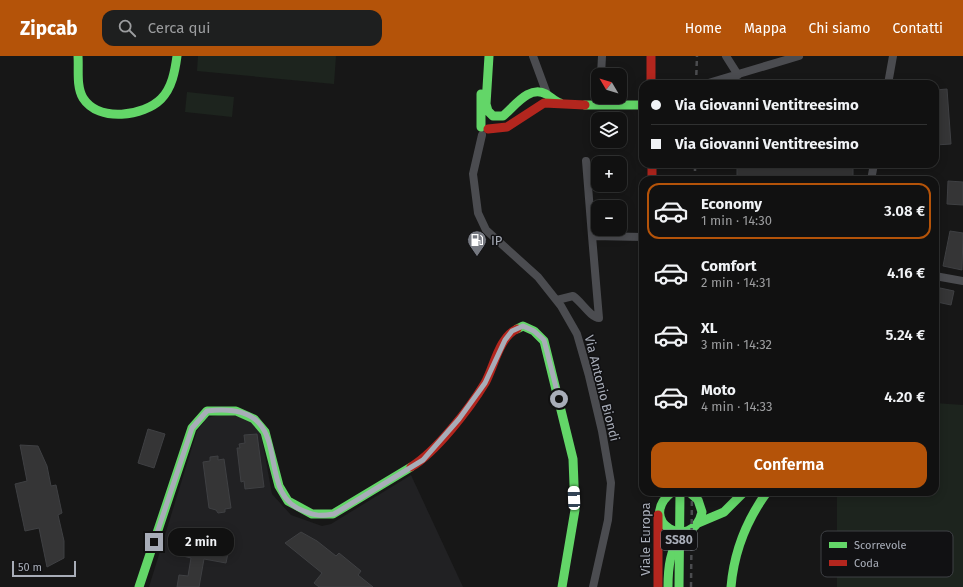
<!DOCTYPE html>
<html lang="it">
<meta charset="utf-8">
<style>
body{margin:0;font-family:"Fira Sans",sans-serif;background:#1e1f1f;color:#f1f3f6;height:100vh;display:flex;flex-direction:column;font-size:15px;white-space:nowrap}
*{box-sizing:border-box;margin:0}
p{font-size:13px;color:#9c9d9f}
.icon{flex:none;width:22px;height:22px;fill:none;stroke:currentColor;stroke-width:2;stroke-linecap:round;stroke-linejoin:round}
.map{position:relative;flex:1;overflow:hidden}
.drawer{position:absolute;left:639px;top:120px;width:300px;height:320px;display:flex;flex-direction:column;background:#111;border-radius:12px;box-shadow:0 2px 10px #0003,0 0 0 1px #303131}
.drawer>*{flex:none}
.guide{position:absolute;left:639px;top:24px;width:300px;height:88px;border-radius:12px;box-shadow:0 2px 10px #0003,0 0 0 1px #303131;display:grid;align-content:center;height:88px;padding:0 12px;background:#111}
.needle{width:26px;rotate:308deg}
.tools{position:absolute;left:591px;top:12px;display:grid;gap:8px}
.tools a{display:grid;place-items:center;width:36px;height:36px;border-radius:8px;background:#111;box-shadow:0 2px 10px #0003,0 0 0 1px #303131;font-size:20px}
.scale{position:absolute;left:12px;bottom:10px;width:64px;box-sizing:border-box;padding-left:4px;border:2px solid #a8adb8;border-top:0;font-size:11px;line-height:14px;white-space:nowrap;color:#a8adb8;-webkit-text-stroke:3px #111113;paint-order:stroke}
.end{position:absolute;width:18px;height:18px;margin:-9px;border:5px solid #a8adb8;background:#111;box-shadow:0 0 0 2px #111}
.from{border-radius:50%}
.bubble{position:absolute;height:28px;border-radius:12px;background:#111;box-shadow:0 2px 10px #0003,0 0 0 1px #303131;font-size:13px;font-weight:600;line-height:28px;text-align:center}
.car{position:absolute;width:12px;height:24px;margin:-12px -6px;border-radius:5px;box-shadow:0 0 3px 1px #0007;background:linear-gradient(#fff 24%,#345 0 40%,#fff 0 76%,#345 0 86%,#fff 0)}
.guide b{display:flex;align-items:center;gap:14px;height:38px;font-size:15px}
.guide b+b{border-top:1px solid #303131}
.guide i{width:10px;height:10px;background:#f1f3f6}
ul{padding:7px 0 0;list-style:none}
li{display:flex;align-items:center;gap:12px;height:56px;margin:0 8px 6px;padding:0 4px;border:2px solid transparent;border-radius:12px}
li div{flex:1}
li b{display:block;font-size:15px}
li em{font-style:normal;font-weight:600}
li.on{border-color:#b45309}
li>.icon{width:36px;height:36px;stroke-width:1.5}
.cta{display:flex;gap:8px;margin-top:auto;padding:8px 12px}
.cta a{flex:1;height:46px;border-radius:12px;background:#b45309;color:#fff;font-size:16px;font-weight:600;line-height:46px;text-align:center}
header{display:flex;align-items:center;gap:24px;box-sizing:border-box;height:56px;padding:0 20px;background:#b45309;color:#fff}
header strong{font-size:19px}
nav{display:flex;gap:22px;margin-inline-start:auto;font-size:14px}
.search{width:280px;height:36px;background:#1e1f1f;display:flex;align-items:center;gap:10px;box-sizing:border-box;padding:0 14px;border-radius:12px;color:#9c9d9f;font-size:15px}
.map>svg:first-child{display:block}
</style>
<header>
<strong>Zipcab</strong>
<div class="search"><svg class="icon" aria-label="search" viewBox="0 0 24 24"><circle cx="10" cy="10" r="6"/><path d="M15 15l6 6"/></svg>Cerca qui</div>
<nav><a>Home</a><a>Mappa</a><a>Chi siamo</a><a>Contatti</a></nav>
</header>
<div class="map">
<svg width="963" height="531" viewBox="0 0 963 531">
<rect width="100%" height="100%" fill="#171717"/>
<!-- built -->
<path fill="#212123" d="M 222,358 L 248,362 L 261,378 L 272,438 L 291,459 L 322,470 L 331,468 L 411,419 L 463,531 L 149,531 L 197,375 L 207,362 Z"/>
<!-- green -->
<path fill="#1d241e" d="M 198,0 L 336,0 L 334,28 L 197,15 Z
M 187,36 L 234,41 L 232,61 L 185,56 Z
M 935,347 L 963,349 L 963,531 L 837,531 L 837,436 L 935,436 Z"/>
<!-- building -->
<path fill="#353536" stroke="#3f4043" d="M 947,33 L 951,88 L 935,89 L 935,34 Z
M 737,108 L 853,108 L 853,124 L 737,124 Z
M 948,125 L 963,126 L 963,149 L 947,148 Z
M 950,175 L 963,177 L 962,214 L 943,210 Z
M 940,232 L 954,235 L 951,249 L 937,246 Z
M 148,373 L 165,378 L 154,412 L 138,407 Z
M 257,378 L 264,431 L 245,433 L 244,425 L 241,426 L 237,392 L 240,392 L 239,388 L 245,387 L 244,379 Z
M 20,389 L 38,390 L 47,410 L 51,430 L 56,429 L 62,457 L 58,459 L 64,485 L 64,502 L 47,511 L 39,472 L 25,475 L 15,428 L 27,425 Z
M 218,400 L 218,404 L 224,403 L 231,452 L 225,453 L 225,456 L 218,457 L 216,454 L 209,452 L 203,406 L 210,405 L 210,401 Z
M 301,476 L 317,485 L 336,500 L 339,497 L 361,515 L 358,519 L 373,531 L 319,531 L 314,527 L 322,517 L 285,487 Z
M 185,489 L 228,497 L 226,507 L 204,503 L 199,531 L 177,531 L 179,519 L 188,520 L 191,502 L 183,500 Z"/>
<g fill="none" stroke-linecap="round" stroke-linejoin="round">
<!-- street -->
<path stroke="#4b4c50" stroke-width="8" d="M 533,0 L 547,38
M 726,0 L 738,19
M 601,19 L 602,0
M 705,28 L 799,0
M 888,28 L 893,0
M 482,79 L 473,118 L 478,157 L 486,174 L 538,221 L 561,250 L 577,278 L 589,320 L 602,375 L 611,427 L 608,464 L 593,531
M 586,105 L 592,180
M 871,124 L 874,108
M 935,220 L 963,225
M 557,244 L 573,240 C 581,245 591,262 599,262 L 592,180 L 643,181"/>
<!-- fast -->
<path stroke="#63d668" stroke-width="9" d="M 78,0 C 79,13 76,30 83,42 C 99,67 144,60 161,43 C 172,32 175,15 177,0
M 489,0 L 486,48 L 488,55 L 493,60 L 503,60 C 515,50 529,29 546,38 C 551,41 555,45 560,47
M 481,38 L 481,71
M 585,49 L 643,49
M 517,273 L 523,270 L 534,275 L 544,285 L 573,403 L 575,454 L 562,531
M 672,436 C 635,465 692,498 702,456 L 698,444 L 689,436
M 698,467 L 724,456 L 744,436
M 139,531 L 192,372 L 207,355 L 236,355 L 254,363 L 265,376 L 279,430 L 288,445 L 312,458 L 333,458 L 411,411
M 668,531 C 668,511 670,494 682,477
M 731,531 C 734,495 746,465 767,436"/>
<!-- jam -->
<path stroke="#b3261e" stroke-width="9" d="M 651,0 L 651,28
M 488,73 L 507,71 L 544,47 L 585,49
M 652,108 L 652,124
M 411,411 C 436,396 470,352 485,327 C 494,311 499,281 517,273
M 658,459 L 658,531"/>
<!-- rail -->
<path stroke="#4b4c4f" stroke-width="2.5" stroke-dasharray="5 4" stroke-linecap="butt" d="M 696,28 L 697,0
M 695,124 L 695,108
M 691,531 L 692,436"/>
<!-- fast-bridge -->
<path stroke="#63d668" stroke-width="9" d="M 679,531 L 680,436"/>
</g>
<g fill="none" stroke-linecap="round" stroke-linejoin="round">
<!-- route -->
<path stroke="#a8adb8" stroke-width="5" d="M 154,486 L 192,372 L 207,355 C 303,344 249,436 304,455 C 316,460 320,460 334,458 L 423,404 L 459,363 L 485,327 L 505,284 L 512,275 L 523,270 L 534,275 L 544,284 L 559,343"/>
</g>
<!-- icons -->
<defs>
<g id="fuel-pin" transform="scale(1)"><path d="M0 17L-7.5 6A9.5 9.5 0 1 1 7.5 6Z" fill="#757880" stroke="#111113"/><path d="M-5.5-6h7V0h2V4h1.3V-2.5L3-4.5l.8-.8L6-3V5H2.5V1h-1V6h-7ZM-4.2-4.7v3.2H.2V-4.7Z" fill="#fff"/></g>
</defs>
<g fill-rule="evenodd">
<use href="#fuel-pin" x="477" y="184"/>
</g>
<g text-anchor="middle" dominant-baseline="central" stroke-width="3" stroke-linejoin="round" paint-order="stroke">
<!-- shield labels -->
<rect fill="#111113" stroke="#7b7e86" stroke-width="1" x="661" y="474" width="36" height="20" rx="3"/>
<g font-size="12" font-weight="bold" fill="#a8adb8">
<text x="679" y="484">SS80</text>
</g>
<!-- poi labels -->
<g font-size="13" fill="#a8adb8" stroke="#111113" text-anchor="start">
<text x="491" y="184">IP</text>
</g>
<!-- street labels -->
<g font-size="13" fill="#a8adb8" stroke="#111113">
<text transform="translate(602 332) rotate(76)">Via Antonio Biondi</text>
<text transform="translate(645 483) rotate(-90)">Viale Europa</text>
</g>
</g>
<!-- legend -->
<rect x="821" y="475" width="132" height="46" rx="6" fill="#111113" stroke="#3e4045" stroke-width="1"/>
<rect x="829" y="486" width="18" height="6" fill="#63d668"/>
<rect x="829" y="504" width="18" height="6" fill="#b3261e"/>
<g font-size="11" fill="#a8adb8">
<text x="854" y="493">Scorrevole</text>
<text x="854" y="511">Coda</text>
</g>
</svg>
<div class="tools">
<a><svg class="needle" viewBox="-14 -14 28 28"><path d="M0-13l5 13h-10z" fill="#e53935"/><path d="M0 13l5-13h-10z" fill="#9c9d9f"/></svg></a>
<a><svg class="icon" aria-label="layers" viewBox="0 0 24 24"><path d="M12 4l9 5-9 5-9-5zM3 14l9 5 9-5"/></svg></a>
<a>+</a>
<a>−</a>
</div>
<div class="scale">50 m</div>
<i class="end from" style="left:559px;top:343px"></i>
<i class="end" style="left:154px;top:486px"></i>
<div class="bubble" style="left:168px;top:472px;width:66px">2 min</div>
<i class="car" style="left:574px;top:442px;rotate:358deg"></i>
<div class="guide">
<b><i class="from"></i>Via Giovanni Ventitreesimo</b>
<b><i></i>Via Giovanni Ventitreesimo</b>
</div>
<section class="drawer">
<ul>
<li class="on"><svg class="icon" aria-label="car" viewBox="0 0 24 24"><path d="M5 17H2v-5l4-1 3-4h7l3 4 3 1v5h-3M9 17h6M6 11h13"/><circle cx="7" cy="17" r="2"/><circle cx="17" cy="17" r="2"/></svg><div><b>Economy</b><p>1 min · 14:30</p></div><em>3.08 €</em></li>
<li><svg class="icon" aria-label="car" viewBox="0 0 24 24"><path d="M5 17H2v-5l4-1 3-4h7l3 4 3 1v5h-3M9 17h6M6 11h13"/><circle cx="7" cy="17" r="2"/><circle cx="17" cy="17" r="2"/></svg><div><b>Comfort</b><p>2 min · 14:31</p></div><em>4.16 €</em></li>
<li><svg class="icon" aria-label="car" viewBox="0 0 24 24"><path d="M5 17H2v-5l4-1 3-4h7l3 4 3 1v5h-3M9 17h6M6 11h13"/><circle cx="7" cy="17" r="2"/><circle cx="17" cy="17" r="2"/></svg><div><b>XL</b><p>3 min · 14:32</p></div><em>5.24 €</em></li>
<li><svg class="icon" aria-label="car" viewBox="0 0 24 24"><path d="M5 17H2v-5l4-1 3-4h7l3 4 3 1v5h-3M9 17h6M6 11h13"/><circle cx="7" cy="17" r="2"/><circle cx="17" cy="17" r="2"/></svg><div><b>Moto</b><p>4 min · 14:33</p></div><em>4.20 €</em></li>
</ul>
<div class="cta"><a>Conferma</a></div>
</section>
</div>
